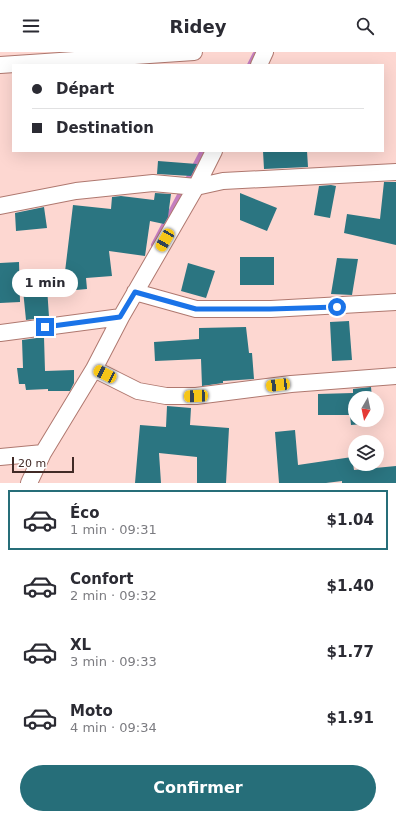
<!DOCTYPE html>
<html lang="fr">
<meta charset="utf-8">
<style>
body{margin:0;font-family:"DejaVu Sans",sans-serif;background:#f2f2f3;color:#2b2b33;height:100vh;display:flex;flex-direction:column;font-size:15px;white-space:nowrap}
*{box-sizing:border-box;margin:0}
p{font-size:13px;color:#7c7c81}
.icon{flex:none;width:22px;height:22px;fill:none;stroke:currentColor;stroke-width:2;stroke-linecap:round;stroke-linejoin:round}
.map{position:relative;height:431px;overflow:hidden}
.drawer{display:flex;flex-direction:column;background:#fff;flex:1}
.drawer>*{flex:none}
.hud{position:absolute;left:12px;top:12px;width:372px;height:88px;border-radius:0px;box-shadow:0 4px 16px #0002;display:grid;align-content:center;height:88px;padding:0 20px;background:#fff}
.needle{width:26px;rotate:189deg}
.buttons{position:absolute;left:348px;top:339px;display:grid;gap:8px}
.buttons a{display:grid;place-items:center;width:36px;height:36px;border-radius:50%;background:#fff;box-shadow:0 4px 16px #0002;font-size:20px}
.scale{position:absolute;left:12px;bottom:10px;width:62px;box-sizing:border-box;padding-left:4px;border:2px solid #412a26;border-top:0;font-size:11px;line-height:14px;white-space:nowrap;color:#412a26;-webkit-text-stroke:3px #fff;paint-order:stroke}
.end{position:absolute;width:18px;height:18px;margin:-9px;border:5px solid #1a73e8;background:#fff;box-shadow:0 0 0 2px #fff}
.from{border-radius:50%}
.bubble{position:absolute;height:28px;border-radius:14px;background:#fff;box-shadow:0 4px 16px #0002;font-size:13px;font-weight:800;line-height:28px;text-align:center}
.car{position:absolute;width:12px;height:24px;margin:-12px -6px;border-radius:5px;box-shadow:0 0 3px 1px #0007;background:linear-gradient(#f5c518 24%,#345 0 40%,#f5c518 0 76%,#345 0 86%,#f5c518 0)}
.hud b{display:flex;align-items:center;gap:14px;height:38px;font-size:15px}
.hud b+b{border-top:1px solid #e1e1e2}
.hud i{width:10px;height:10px;background:#2b2b33}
ul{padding:7px 0 0;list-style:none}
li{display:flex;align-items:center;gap:12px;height:60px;margin:0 8px 6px;padding:0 12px;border:2px solid transparent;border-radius:0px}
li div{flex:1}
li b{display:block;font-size:15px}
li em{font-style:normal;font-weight:800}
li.current{border-color:#266e79}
li>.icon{width:36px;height:36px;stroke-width:1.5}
.cta{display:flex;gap:8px;margin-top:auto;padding:8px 20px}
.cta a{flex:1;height:46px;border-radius:24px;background:#266e79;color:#fff;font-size:16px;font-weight:800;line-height:46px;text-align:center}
header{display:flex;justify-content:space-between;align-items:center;height:52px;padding:0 20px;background:#fff;font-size:18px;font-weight:800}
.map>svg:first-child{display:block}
</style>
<header><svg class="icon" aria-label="menu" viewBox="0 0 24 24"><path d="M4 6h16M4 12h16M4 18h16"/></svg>Ridey<svg class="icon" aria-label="search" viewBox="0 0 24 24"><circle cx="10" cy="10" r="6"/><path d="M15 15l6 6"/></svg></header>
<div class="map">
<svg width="396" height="431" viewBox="0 0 396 431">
<rect width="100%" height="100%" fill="#fdd7d1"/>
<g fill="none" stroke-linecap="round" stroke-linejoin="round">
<!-- stream -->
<path stroke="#c47dbf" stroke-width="6" d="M 250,13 L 255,3
M 154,193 L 203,99"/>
</g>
<!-- building -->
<path fill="#2b7581" d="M 263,99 L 307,99 L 308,115 L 264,117 Z
M 158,109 L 197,112 L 191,124 L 157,122 Z
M 384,130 L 396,130 L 396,193 L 344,181 L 347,162 L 380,167 Z
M 331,133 L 336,134 L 330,166 L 314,163 L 319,134 Z
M 155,141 L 171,142 L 168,165 L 164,172 L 150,169 L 145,204 L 109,199 L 112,224 L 86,226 L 87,237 L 65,239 L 64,228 L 73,153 L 111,157 L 112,145 L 121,144 L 154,148 Z
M 240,141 L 277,156 L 267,179 L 240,168 Z
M 44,155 L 47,176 L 16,179 L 15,161 Z
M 240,205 L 274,205 L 274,233 L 240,233 Z
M 337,206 L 358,207 L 352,243 L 331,242 Z
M 19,210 L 20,250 L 0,251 L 0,211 Z
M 188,211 L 215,219 L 206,246 L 181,239 Z
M 47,235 L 49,265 L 26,268 L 23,238 Z
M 349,269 L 352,308 L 332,309 L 330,270 Z
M 246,275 L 249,301 L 252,301 L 254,327 L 223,329 L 223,331 L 202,334 L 201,307 L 155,309 L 154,290 L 199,287 L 199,276 Z
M 44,285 L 45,319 L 74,318 L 74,331 L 70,339 L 48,339 L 48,337 L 26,338 L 25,332 L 19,332 L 17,316 L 23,316 L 22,288 Z
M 371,335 L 372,346 L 355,346 L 355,368 L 375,368 L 375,371 L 351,373 L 350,363 L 318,363 L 318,342 L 353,341 L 353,337 Z
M 167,354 L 191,356 L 190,373 L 229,376 L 226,431 L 197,431 L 197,405 L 159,401 L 161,431 L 135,431 L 140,373 L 166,375 Z
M 295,378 L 298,413 L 352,405 L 354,418 L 396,414 L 396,431 L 342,431 L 342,429 L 326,431 L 279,431 L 275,380 Z"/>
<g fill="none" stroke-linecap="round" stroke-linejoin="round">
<!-- street casing -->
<g stroke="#af786f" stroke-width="18">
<path id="street" d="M 0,13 L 194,0
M 259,13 L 265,0
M 0,154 L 76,139 L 153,131 L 196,135 L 223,129 L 396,120
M 135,240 L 196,257 L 271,257 L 396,250
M 0,281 L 121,265
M 94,317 L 138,339 L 166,344 L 196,344 L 291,332 L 396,324
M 0,405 L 43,401
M 29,431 L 43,401 L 94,317 L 121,265 L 196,135 L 214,99"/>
</g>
<!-- street -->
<use href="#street" stroke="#fff" stroke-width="16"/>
</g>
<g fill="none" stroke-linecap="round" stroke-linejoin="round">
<!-- route -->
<path stroke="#1a73e8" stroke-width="5" d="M 45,275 L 120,265 L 135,240 L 196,257 L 270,257 L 337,255"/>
</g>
</svg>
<div class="buttons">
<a><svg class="needle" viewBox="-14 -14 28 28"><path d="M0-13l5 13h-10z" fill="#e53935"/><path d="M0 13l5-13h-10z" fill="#7c7c81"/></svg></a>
<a><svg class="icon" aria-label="layers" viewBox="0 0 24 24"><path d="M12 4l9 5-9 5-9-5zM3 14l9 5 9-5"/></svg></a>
</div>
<div class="scale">20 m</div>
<i class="end from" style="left:337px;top:255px"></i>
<i class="end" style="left:45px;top:275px"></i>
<div class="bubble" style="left:12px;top:217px;width:66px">1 min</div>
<i class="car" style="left:165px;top:188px;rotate:210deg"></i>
<i class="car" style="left:105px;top:322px;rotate:297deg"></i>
<i class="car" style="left:278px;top:333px;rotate:263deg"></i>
<i class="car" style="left:196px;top:344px;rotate:268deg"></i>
<div class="hud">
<b><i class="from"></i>Départ</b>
<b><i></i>Destination</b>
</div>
</div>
<section class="drawer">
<ul>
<li class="current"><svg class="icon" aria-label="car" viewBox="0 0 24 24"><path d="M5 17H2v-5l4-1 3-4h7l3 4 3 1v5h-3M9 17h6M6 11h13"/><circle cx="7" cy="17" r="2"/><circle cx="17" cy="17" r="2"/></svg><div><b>Éco</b><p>1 min · 09:31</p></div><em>$1.04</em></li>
<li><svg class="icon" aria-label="car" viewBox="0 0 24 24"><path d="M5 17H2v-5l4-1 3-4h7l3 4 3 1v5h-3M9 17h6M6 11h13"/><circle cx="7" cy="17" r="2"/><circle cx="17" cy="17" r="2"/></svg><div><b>Confort</b><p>2 min · 09:32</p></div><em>$1.40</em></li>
<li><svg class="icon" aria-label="car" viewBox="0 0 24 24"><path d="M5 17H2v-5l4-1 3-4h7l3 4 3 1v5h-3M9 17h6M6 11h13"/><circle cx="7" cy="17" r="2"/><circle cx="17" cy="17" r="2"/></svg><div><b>XL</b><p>3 min · 09:33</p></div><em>$1.77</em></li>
<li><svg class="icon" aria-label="car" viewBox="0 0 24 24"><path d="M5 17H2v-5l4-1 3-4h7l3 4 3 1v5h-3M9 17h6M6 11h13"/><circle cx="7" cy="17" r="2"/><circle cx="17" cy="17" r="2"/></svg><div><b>Moto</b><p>4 min · 09:34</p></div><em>$1.91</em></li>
</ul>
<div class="cta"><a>Confirmer</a></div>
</section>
